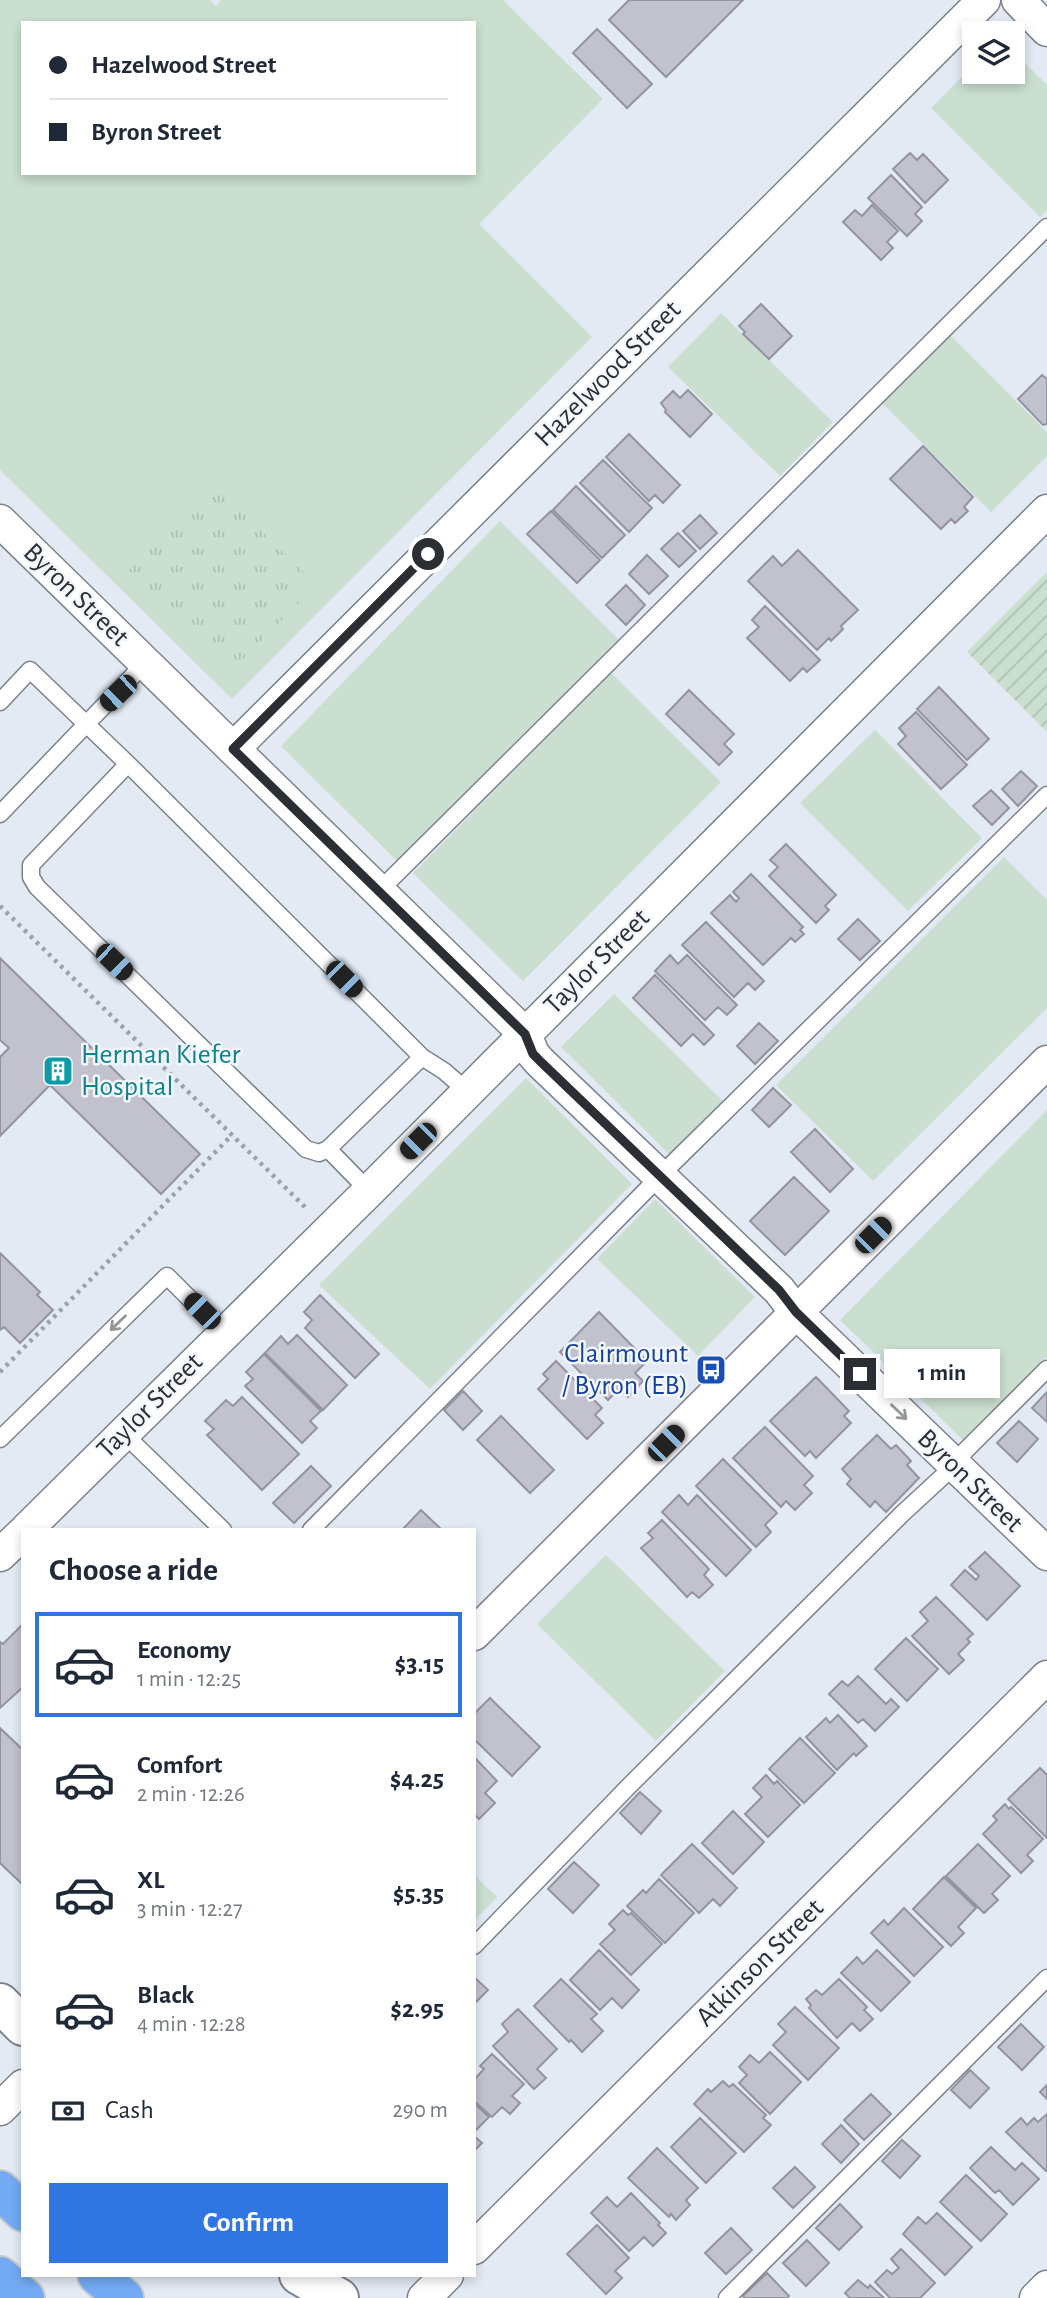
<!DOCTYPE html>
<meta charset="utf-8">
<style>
body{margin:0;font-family:"Alegreya Sans",sans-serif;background:#f6f6f7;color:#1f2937;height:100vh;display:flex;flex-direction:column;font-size:26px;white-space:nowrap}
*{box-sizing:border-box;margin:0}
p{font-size:23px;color:#747a83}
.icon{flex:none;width:38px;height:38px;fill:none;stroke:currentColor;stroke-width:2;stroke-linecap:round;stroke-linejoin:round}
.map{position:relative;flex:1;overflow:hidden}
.sheet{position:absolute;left:21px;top:1528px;width:455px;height:749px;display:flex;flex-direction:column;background:#fff;border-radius:0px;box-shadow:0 4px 10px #0003}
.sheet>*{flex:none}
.guide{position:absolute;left:21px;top:21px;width:455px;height:154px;border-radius:0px;box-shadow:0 4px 10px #0003;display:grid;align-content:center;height:154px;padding:0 28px;background:#fff}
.buttons{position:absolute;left:962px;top:21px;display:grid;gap:14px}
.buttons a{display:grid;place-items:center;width:63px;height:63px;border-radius:0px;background:#fff;box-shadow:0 4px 10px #0003;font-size:35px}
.end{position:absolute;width:32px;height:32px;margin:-16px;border:9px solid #2b2e32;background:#fff;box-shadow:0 0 0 4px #fff}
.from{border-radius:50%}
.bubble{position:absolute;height:49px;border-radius:0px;background:#fff;box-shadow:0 4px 10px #0003;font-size:23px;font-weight:700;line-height:49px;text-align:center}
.car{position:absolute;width:21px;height:42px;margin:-21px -10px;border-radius:9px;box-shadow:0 0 5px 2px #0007;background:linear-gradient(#222 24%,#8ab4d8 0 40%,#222 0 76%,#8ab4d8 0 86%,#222 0)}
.guide b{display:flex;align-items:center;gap:24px;height:66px;font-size:26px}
.guide b+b{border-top:2px solid #e0e1e3}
.guide i{width:18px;height:18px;background:#1f2937}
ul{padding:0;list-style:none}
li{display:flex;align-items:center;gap:21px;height:105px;margin:0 14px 10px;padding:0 14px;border:4px solid transparent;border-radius:0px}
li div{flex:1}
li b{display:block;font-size:26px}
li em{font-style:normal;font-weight:700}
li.current{border-color:#3076e3}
li>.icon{width:63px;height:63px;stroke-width:1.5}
h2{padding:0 28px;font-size:32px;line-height:84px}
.pay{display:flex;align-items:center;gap:18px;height:77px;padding:0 28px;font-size:26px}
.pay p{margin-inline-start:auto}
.button{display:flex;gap:14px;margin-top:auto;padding:14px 28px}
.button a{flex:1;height:80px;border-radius:0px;background:#3076e3;color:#fff;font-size:28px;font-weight:700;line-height:80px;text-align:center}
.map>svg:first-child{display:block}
</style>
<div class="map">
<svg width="1047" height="2298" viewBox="0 0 1047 2298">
<defs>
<pattern id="park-tufts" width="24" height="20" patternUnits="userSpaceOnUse" patternTransform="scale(1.75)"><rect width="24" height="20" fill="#cadfd0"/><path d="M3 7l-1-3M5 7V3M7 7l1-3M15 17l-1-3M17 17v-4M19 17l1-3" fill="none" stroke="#aec0b3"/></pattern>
<pattern id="garden-furrows" width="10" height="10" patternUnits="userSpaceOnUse" patternTransform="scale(1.75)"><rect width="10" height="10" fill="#cadfd0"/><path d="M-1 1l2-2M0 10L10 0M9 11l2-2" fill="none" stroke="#aec0b3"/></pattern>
</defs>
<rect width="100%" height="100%" fill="#e3eaf4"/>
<!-- grass -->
<path fill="#cadfd0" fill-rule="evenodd" d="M 0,0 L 210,0 L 216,6 L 221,0 L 503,0 L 603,99 L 479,224 L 592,337 L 232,699 L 0,470 ZM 23,23 L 474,23 L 474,173 L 23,173 Z
M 1013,51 L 1047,85 L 1047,210 L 1040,217 L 931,108 L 975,64 L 975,72 L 1013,72 Z
M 721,313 L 833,422 L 780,476 L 668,367 Z
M 950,335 L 1047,432 L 1047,456 L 991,512 L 882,403 Z
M 500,521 L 622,643 L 400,864 L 281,746 Z
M 611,673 L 721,782 L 523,981 L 413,873 Z
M 875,730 L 982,838 L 908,911 L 800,803 Z
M 1004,857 L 1047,900 L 1047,1008 L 873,1181 L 776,1085 Z
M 614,994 L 726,1104 L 673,1158 L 561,1047 Z
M 526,1078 L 632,1184 L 430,1389 L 319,1285 Z
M 1047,1110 L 1047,1357 L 964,1441 L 840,1320 Z
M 655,1199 L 755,1297 L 698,1356 L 597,1259 Z
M 606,1555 L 725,1671 L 656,1741 L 537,1624 Z
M 474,1875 L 497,1897 L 474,1921 Z"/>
<!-- park -->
<path fill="url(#park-tufts)" d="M 214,484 L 317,585 L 229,673 L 127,572 Z"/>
<!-- garden -->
<path fill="url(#garden-furrows)" d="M 1047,572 L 1047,732 L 967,652 Z"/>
<!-- building -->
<path fill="#c2c2ce" stroke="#94949f" stroke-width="2" d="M 629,0 L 743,0 L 666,77 L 609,20 Z
M 597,29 L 652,84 L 627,108 L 573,53 Z
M 910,153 L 917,160 L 923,154 L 948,180 L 925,203 L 893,169 Z
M 891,175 L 922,207 L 915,214 L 922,221 L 907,236 L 868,198 Z
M 872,205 L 898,231 L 887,242 L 893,248 L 881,260 L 843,222 L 855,210 L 862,216 Z
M 761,304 L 792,336 L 769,359 L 743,334 L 745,332 L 739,326 Z
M 1042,375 L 1047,379 L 1047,424 L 1043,425 L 1018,399 Z
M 688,390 L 712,414 L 690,437 L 665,412 L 666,410 L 661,403 L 673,391 L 680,398 Z
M 629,434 L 680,485 L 663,503 L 655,495 L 649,501 L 606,457 Z
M 923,446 L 973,497 L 964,507 L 968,511 L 955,523 L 951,519 L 941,529 L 890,479 Z
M 603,460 L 652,508 L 629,532 L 580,483 Z
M 576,486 L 625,535 L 602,558 L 553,510 Z
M 551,511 L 600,560 L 577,583 L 527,534 Z
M 700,515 L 717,533 L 700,549 L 683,531 Z
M 678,533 L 696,551 L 679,567 L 661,549 Z
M 798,550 L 858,610 L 841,626 L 843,629 L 831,641 L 829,638 L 817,650 L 748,581 L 773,556 L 782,566 Z
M 647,555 L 668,576 L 649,594 L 629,574 Z
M 626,585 L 645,605 L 626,625 L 606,605 Z
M 765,606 L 820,660 L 807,672 L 803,668 L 790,681 L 747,638 L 759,627 L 752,620 Z
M 939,687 L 989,739 L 967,760 L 917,709 Z
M 689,690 L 734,734 L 724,744 L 732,752 L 719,765 L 666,714 Z
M 916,712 L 967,765 L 941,789 L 898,744 L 906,736 L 899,728 Z
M 1021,771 L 1037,786 L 1018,806 L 1002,789 Z
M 991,790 L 1009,808 L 992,825 L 973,806 Z
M 786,844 L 836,895 L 825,906 L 829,910 L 816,923 L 769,876 L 778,867 L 770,860 Z
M 751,874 L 803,927 L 800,930 L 804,934 L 795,942 L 791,938 L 763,965 L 711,913 L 730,895 L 736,902 L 739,898 L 733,892 Z
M 858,919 L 880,941 L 860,960 L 838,939 Z
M 706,922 L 764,981 L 755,990 L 748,983 L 734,997 L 682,945 Z
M 670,955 L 678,964 L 687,955 L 737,1005 L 727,1015 L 718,1007 L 705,1020 L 655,971 Z
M 0,958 L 200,1154 L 161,1194 L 50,1085 L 0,1136 L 0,1057 L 9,1048 L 0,1040 Z
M 655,975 L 714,1035 L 704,1045 L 693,1034 L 681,1046 L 633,998 Z
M 759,1023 L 778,1041 L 755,1064 L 737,1046 Z
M 773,1088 L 791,1105 L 769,1127 L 752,1110 Z
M 815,1129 L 853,1169 L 830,1192 L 791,1152 Z
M 794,1177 L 829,1211 L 785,1255 L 750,1221 Z
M 0,1253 L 40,1292 L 37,1295 L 53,1310 L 20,1343 L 4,1327 L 0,1330 Z
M 320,1295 L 379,1354 L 355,1378 L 305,1328 L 312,1320 L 304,1312 Z
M 599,1312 L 647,1361 L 635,1373 L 643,1381 L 628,1397 L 619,1389 L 608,1400 L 560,1352 Z
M 297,1335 L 347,1385 L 323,1410 L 265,1353 L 281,1336 L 288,1344 Z
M 264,1354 L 321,1411 L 310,1421 L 317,1428 L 302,1443 L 245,1386 L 253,1379 L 246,1372 Z
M 556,1361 L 602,1408 L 595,1415 L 603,1423 L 587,1439 L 538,1389 L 548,1379 L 543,1374 Z
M 816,1377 L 849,1411 L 844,1416 L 851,1423 L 816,1458 L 810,1451 L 805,1456 L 770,1421 Z
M 463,1391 L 482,1411 L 463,1430 L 444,1410 Z
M 1047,1392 L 1047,1422 L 1032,1408 Z
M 242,1397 L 299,1454 L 262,1490 L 207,1435 L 214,1429 L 205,1421 L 226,1400 L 233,1406 Z
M 501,1416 L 554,1470 L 530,1493 L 477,1440 Z
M 1019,1421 L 1038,1439 L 1017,1462 L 997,1443 Z
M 765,1427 L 813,1476 L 804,1485 L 812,1493 L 795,1510 L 786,1501 L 781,1507 L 733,1458 Z
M 877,1435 L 891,1449 L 896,1445 L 911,1461 L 907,1465 L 919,1478 L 886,1512 L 875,1501 L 870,1507 L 847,1484 L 851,1479 L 842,1469 Z
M 723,1459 L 777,1513 L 765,1525 L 771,1532 L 756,1547 L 696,1486 Z
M 311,1466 L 331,1486 L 294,1523 L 273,1503 Z
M 679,1495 L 688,1505 L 697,1495 L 751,1550 L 726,1576 L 662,1512 Z
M 421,1510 L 442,1530 L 402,1530 Z
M 662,1520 L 709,1569 L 704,1575 L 713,1585 L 699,1598 L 692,1592 L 687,1597 L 641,1548 L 653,1538 L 648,1533 Z
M 985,1552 L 1020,1586 L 987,1620 L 951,1585 L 965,1570 L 976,1580 L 979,1576 L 969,1567 Z
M 936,1597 L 973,1634 L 967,1639 L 970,1642 L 958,1654 L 964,1660 L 949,1674 L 912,1636 L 928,1621 L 920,1612 Z
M 23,1624 L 23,1687 L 0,1708 L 0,1642 L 3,1644 Z
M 906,1638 L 938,1669 L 907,1701 L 875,1669 Z
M 858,1676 L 886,1704 L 891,1699 L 899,1707 L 875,1731 L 863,1719 L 858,1723 L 829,1694 L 842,1681 L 848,1686 Z
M 490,1698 L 540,1747 L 512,1776 L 474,1739 L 474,1714 Z
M 838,1715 L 867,1746 L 856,1756 L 854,1753 L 837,1770 L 806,1737 L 826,1718 L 830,1723 Z
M 0,1728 L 23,1750 L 23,1885 L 0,1863 Z
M 800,1738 L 835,1773 L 804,1803 L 769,1769 Z
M 474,1757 L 497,1781 L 485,1793 L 495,1803 L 479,1819 L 474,1814 Z
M 1040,1768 L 1047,1775 L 1047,1838 L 1008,1799 Z
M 766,1775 L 774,1784 L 777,1781 L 800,1805 L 768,1837 L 745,1814 L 762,1797 L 753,1788 Z
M 640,1792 L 661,1811 L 641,1834 L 620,1813 Z
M 1005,1804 L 1009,1809 L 1011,1807 L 1043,1839 L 1027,1855 L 1033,1861 L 1021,1873 L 983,1834 L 997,1820 L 993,1816 Z
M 733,1811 L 764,1842 L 733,1874 L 702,1843 Z
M 692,1844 L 737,1888 L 720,1906 L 713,1899 L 699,1913 L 661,1875 Z
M 978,1844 L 1010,1876 L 992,1894 L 998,1900 L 984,1913 L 946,1876 Z
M 574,1862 L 599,1885 L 573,1913 L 548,1889 Z
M 944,1877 L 976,1908 L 958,1927 L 964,1933 L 951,1946 L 913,1909 Z
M 659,1879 L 694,1913 L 665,1943 L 627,1906 L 643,1890 L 646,1893 Z
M 904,1908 L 943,1947 L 914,1976 L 871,1933 L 884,1920 L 888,1925 Z
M 623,1910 L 628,1915 L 631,1913 L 662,1944 L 631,1975 L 600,1944 L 615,1930 L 609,1924 Z
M 599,1950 L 639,1990 L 622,2008 L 612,1998 L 600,2010 L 570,1980 Z
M 877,1950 L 910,1982 L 881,2011 L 841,1973 L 857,1957 L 863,1964 Z
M 474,1977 L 488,1990 L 474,2004 Z
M 561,1979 L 597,2014 L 591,2019 L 603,2031 L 582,2052 L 571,2040 L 569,2042 L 534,2006 Z
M 839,1979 L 867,2007 L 864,2010 L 873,2019 L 860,2031 L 852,2023 L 837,2038 L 809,2008 L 811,2005 L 806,1999 L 816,1990 L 822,1995 Z
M 795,2007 L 839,2048 L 808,2080 L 773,2045 L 786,2032 L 778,2024 Z
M 518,2009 L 557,2049 L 537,2069 L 546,2078 L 534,2089 L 493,2046 L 508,2032 L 502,2024 Z
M 1021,2024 L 1044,2047 L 1022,2070 L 998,2047 Z
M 770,2052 L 801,2082 L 770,2114 L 739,2083 L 747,2075 L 739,2067 L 750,2055 L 759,2063 Z
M 492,2054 L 524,2084 L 512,2096 L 520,2103 L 510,2114 L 502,2107 L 492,2117 L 474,2101 L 474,2080 L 484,2069 L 480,2066 Z
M 970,2070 L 989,2088 L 970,2108 L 951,2090 Z
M 723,2081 L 729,2087 L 733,2084 L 766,2115 L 763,2118 L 771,2125 L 744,2152 L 694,2104 L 708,2089 L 711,2092 Z
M 1047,2085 L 1047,2099 L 1040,2092 Z
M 871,2094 L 891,2114 L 864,2140 L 844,2120 Z
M 474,2103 L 489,2117 L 474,2132 Z
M 1047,2114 L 1047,2171 L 1046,2171 L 1006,2132 L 1021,2118 L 1027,2125 L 1034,2118 L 1038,2122 Z
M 700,2118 L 736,2153 L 706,2183 L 671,2147 Z
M 841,2125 L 859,2144 L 841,2163 L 822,2144 Z
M 474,2136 L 482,2143 L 474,2151 Z
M 902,2140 L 920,2156 L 900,2178 L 882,2161 Z
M 991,2147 L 1015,2170 L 1022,2163 L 1039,2179 L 1013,2205 L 999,2190 L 995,2193 L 970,2168 Z
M 657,2148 L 698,2188 L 686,2200 L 690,2205 L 676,2220 L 671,2214 L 669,2217 L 628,2178 Z
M 795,2167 L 815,2187 L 793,2208 L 773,2188 Z
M 966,2175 L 1007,2214 L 981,2241 L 940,2202 Z
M 631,2193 L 660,2223 L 658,2225 L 666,2233 L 653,2246 L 644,2237 L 629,2251 L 591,2213 L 607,2197 L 617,2207 Z
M 840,2204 L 862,2227 L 839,2250 L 816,2228 Z
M 937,2213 L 972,2247 L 945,2275 L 903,2234 L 918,2217 L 926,2224 Z
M 597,2225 L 629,2258 L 615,2271 L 622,2278 L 606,2294 L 567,2254 Z
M 731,2228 L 752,2250 L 726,2274 L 705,2253 Z
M 807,2240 L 829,2263 L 806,2286 L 783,2263 Z
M 901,2249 L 935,2283 L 920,2298 L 890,2298 L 875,2282 L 887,2270 L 892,2274 L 899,2268 L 891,2259 Z
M 767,2273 L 789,2296 L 787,2298 L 745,2298 L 743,2296 Z
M 858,2280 L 868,2288 L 870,2285 L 884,2298 L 850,2298 L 845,2293 Z"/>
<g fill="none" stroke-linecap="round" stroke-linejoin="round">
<!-- lane casing -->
<g stroke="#7c838c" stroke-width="19">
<path id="lane" d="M 0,702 L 30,670 L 128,764 L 422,1057 L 444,1071 L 467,1091
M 128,764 L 31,865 L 31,877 L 37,887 L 306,1149 L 319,1153 L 328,1149 L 422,1057
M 0,814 L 145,663
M 379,891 L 1047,227
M 328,1149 L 369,1191
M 123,1433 L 223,1530
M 0,1439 L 167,1276 L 224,1333
M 311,1530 L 673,1163 L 1047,795
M 474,1946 L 629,1786 L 903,1513 L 954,1466 L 965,1451 L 1047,1369
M 727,2298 L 1047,1978"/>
</g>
<!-- street casing -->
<g stroke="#7c838c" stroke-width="35">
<path id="street" d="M 1018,0 L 1047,30
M 0,521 L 525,1034 L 533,1054 L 540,1062 L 779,1290 L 796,1312 L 1047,1554
M 233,749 L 984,0
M 26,1530 L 369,1191 L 1047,511
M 0,1555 L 23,1533
M 474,1634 L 1047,1062
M 0,2109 L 23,2086
M 474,2248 L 1047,1677
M 424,2298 L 447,2275
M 1036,2298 L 1047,2287"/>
</g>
<!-- secondary casing -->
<g stroke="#7c838c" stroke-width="42">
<path id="secondary" d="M 0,2003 L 23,2026
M 299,2275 L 339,2298"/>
</g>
<!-- highway casing -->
<g stroke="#c8c9ca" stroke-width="42">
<path id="highway" d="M 0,2190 L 23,2212
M 97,2275 L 124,2298
M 0,2276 L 25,2298"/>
</g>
<!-- path -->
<path stroke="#9ca2a9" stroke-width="4.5" stroke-dasharray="3.5 5" stroke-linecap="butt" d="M 0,906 L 306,1208
M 0,1372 L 232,1135"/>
<!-- lane -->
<use href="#lane" stroke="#fff" stroke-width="16"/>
<!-- street -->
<use href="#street" stroke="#fff" stroke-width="32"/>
<!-- secondary -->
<use href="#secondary" stroke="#fff" stroke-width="38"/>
<!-- highway -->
<use href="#highway" stroke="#73aaf4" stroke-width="38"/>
</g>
<!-- one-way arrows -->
<defs><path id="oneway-shaft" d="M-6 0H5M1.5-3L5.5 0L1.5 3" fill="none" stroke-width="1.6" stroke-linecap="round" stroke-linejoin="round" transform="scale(1.75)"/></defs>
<g stroke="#959698">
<use href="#oneway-shaft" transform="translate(118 1323) rotate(136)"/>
<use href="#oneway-shaft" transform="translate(899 1412) rotate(44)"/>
</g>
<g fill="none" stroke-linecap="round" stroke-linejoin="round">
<!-- route -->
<path stroke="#2b2e32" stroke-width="9" d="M 428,554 L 233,749 L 525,1034 L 533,1054 L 541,1062 L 779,1290 L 796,1312 L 860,1374"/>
</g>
<!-- icons -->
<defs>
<g id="building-square" transform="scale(1.575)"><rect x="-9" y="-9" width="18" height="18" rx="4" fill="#0f9aa8" stroke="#f3f7fd"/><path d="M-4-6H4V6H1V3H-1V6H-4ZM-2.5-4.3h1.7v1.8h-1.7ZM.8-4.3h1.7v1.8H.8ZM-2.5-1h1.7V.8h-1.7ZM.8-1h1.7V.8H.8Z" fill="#fff"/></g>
<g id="bus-square" transform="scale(1.575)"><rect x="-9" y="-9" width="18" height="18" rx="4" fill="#1a4fb4" stroke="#f3f7fd"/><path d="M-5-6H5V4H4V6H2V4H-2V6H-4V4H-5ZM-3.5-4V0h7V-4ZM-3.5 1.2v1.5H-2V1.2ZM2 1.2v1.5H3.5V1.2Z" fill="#fff"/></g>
</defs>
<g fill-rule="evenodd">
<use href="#building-square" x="58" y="1071"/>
<use href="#bus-square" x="711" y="1370"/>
</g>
<g text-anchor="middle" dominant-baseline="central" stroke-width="5" stroke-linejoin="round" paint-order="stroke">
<!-- street labels -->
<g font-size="28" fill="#2b2e32" stroke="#f3f7fd">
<text transform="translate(608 374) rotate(-45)">Hazelwood Street</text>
<text transform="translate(76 595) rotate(44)">Byron Street</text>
<text transform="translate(597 962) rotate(-45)">Taylor Street</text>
<text transform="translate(150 1406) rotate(-45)">Taylor Street</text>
<text transform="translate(970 1481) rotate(44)">Byron Street</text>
<text transform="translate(760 1963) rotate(-45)">Atkinson Street</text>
</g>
<!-- culture labels -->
<g font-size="28" fill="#0d838f" stroke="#f3f7fd" text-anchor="start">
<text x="81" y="1055">Herman Kiefer<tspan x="81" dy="32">Hospital</tspan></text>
</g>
<!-- transit labels -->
<g font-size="28" fill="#164399" stroke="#f3f7fd" text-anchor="end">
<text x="688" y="1354">Clairmount<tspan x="688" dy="32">/ Byron (EB)</tspan></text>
</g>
</g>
</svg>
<div class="buttons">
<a><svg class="icon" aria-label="layers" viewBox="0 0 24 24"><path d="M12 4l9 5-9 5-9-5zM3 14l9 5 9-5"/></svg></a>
</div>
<i class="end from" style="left:428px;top:554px"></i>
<i class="end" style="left:860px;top:1374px"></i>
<div class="bubble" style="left:884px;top:1349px;width:116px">1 min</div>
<i class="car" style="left:118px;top:693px;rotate:226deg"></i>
<i class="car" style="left:114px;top:962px;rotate:134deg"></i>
<i class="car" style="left:344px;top:979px;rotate:135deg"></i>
<i class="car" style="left:418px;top:1141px;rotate:225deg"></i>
<i class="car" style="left:873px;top:1235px;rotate:45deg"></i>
<i class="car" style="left:202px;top:1311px;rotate:315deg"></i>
<i class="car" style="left:666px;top:1443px;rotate:45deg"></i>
<div class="guide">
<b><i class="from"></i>Hazelwood Street</b>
<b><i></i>Byron Street</b>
</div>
<section class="sheet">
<h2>Choose a ride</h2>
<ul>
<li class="current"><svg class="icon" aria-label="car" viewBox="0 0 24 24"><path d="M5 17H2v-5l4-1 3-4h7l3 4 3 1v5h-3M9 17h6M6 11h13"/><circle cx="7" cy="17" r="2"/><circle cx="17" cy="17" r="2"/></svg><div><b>Economy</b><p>1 min · 12:25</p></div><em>$3.15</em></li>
<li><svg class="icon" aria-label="car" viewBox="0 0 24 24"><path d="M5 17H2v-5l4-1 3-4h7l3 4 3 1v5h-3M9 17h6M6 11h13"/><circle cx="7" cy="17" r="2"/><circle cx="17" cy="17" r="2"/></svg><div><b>Comfort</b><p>2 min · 12:26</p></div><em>$4.25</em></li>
<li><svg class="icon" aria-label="car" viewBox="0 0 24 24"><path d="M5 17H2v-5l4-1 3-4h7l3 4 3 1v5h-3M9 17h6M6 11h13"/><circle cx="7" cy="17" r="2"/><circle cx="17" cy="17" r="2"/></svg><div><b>XL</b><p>3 min · 12:27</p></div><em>$5.35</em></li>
<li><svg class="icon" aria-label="car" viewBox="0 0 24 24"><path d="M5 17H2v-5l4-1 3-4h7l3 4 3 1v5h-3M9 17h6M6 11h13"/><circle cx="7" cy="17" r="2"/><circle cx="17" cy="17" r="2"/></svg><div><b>Black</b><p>4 min · 12:28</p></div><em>$2.95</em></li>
</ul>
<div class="pay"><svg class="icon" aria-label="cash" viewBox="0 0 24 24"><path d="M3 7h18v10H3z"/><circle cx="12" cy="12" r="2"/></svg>Cash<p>290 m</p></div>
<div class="button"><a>Confirm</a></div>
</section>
</div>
